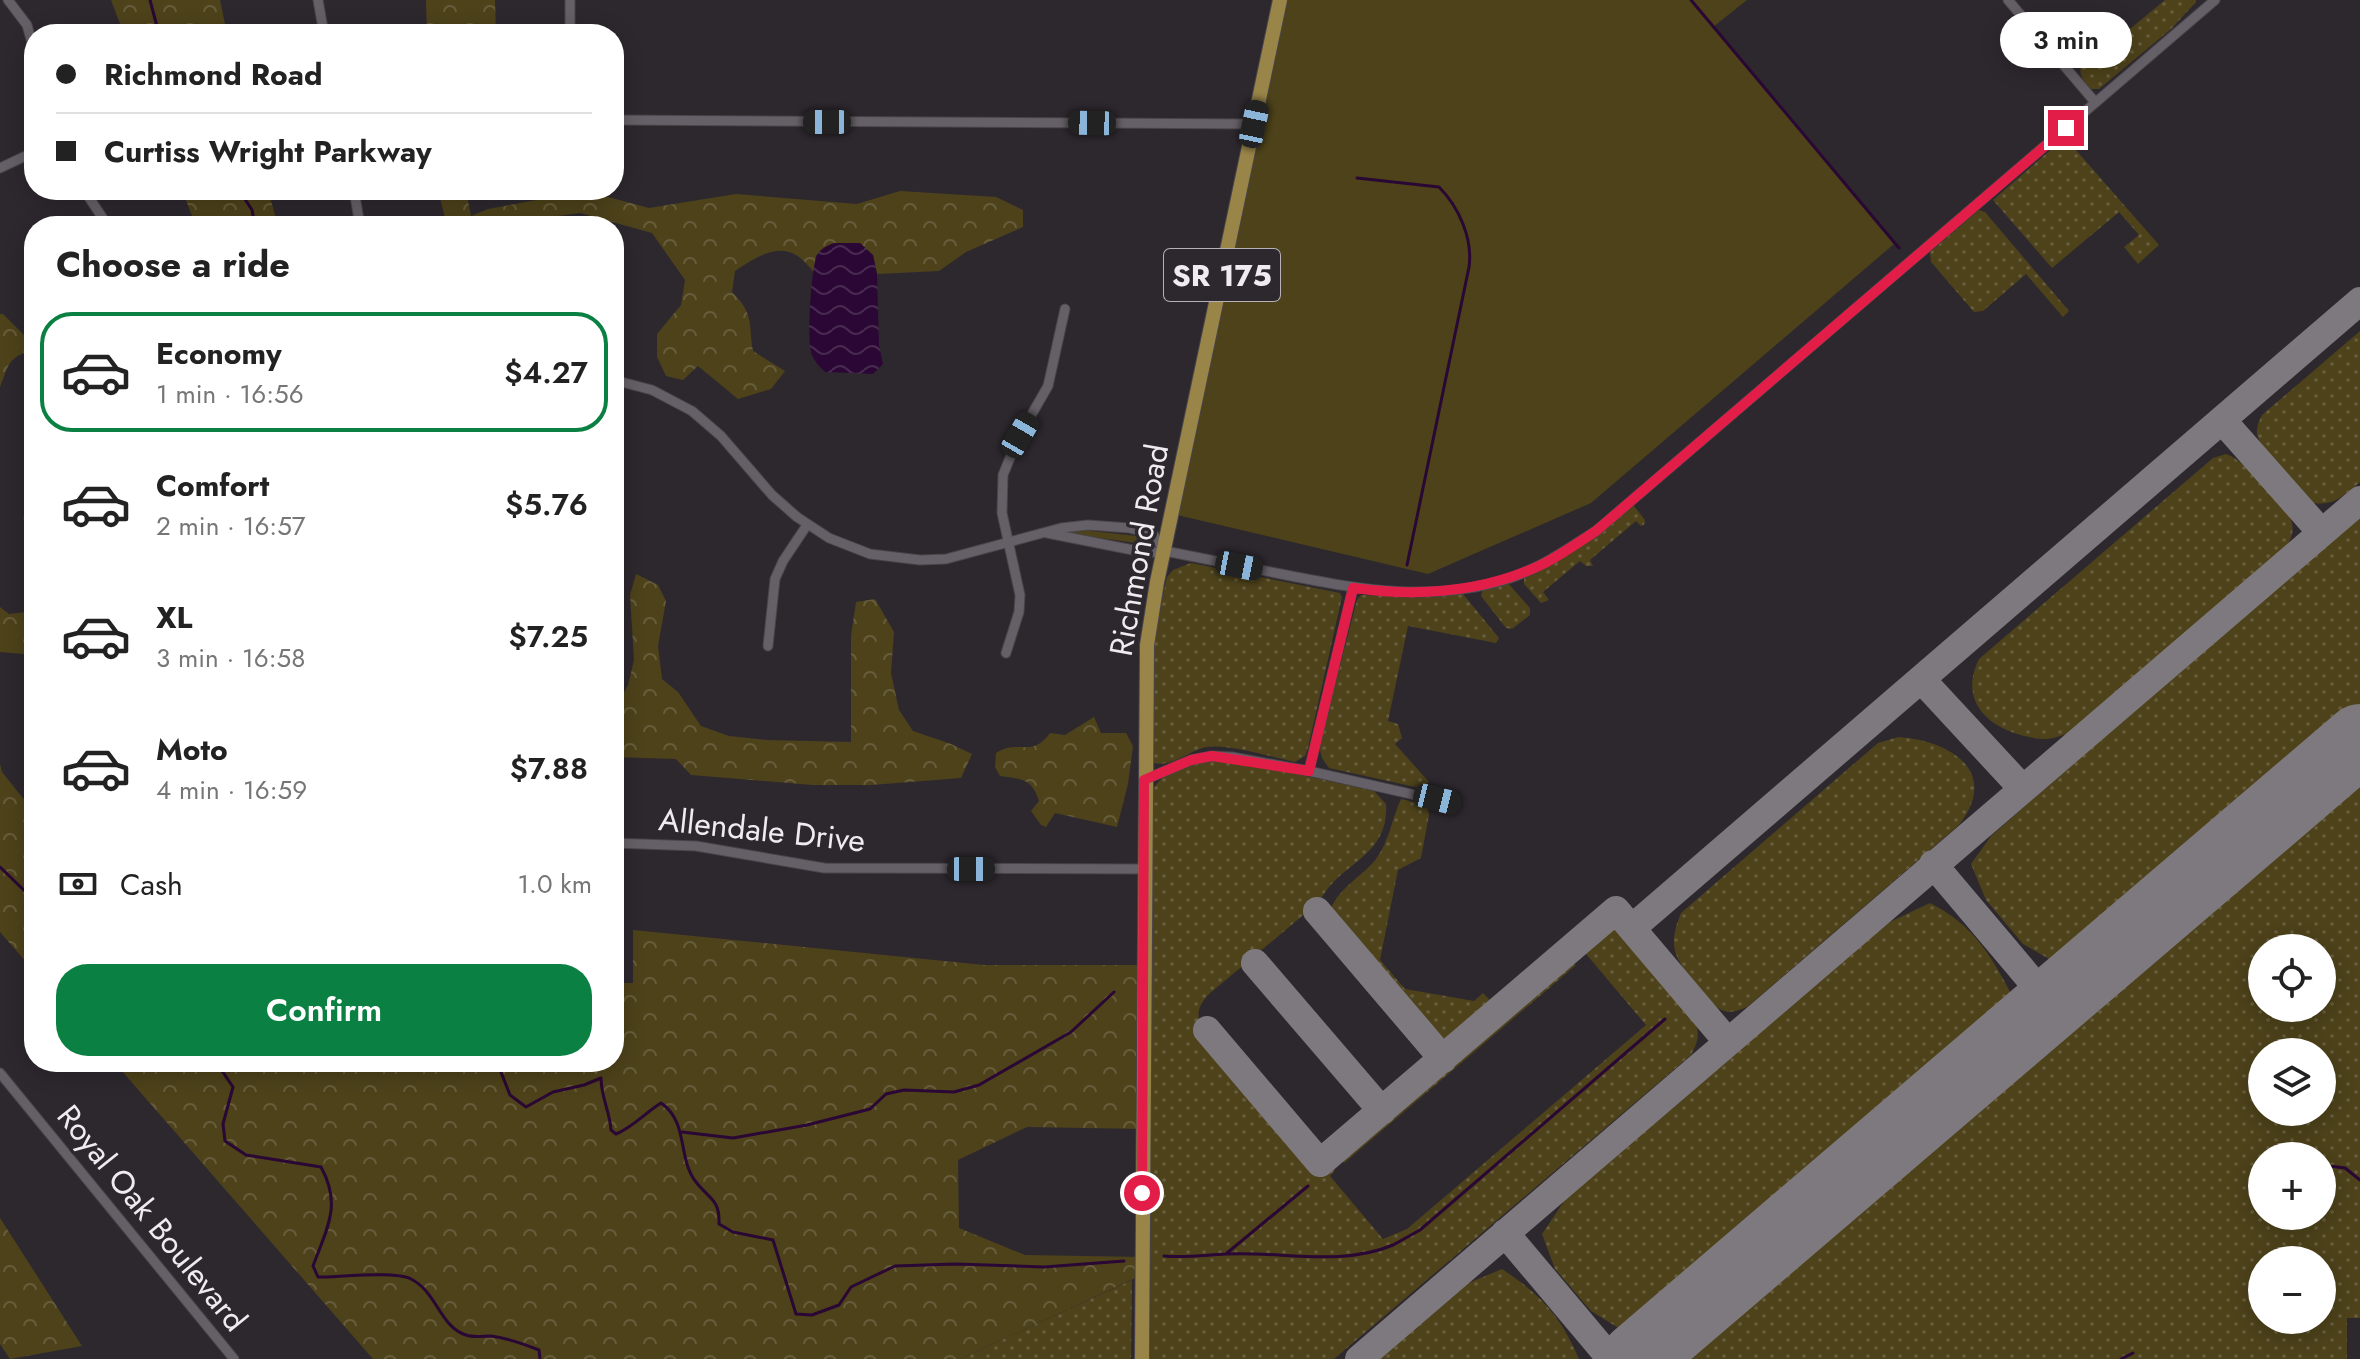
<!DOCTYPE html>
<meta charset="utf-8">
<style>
body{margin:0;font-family:Jost,sans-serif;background:#f2f2f2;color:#222;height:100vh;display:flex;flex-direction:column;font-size:30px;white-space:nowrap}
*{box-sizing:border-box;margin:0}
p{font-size:26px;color:#767676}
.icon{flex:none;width:44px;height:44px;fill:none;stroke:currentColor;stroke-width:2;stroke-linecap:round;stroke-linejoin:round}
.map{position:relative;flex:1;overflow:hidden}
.drawer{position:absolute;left:24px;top:216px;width:600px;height:856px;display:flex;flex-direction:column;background:#fff;border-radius:32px;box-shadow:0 4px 20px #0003}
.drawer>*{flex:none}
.top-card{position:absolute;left:24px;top:24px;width:600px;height:176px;border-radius:32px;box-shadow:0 4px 20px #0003;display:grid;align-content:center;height:176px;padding:0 32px;background:#fff}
.fabs{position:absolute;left:2248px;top:934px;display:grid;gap:16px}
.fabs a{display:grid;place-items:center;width:88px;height:88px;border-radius:50%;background:#fff;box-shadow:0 4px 20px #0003;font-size:40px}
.end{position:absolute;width:36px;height:36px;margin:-18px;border:10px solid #e11d48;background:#fff;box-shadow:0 0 0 4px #fff}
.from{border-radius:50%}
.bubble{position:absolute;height:56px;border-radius:28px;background:#fff;box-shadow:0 4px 20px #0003;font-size:26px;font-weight:600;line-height:56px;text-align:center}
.car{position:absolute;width:24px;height:48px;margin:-24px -12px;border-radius:10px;box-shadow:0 0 6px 2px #0007;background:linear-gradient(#222 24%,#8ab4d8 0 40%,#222 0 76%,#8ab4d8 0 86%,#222 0)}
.top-card b{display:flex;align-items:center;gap:28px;height:76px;font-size:30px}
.top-card b+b{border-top:2px solid #e0e0e0}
.top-card i{width:20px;height:20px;background:#222}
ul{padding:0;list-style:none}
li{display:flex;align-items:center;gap:24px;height:120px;margin:0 16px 12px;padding:0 16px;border:4px solid transparent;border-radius:32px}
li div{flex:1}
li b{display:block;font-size:30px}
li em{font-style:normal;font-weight:600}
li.selected{border-color:#0b8043}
li>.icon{width:72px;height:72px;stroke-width:1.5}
h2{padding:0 32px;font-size:36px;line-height:96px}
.pay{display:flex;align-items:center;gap:20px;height:88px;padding:0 32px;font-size:30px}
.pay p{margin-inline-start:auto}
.action{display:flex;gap:16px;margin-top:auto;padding:16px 32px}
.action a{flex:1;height:92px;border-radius:32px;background:#0b8043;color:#fff;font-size:32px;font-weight:600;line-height:92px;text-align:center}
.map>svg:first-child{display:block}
</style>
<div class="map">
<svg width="2360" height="1359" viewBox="0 0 2360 1359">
<defs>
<pattern id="grass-dots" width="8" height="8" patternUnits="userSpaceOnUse" patternTransform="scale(2)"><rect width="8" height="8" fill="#4d421a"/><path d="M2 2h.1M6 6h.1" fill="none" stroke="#675d3c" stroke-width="1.8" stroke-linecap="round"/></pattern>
<pattern id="forest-crowns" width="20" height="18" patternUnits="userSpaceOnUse" patternTransform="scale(2)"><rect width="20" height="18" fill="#4d421a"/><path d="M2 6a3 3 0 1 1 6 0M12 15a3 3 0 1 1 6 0" fill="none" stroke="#675d3c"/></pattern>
<pattern id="water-waves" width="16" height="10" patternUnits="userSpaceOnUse" patternTransform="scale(2)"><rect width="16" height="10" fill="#2a0734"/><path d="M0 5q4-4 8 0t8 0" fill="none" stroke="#492b52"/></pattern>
</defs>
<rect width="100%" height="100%" fill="#2d282e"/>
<!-- grass -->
<path fill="url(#grass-dots)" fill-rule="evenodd" d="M 2165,0 L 2196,0 L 2196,2 L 2171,29 L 2099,89 L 2089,89 C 2082,78 2077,72 2083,60 L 2090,62 Z
M 2062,140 L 2075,149 L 2159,245 L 2138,264 L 2124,247 L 2139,235 L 2119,212 L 2052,268 L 1993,200 Z
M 1979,210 L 1985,212 L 2069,311 L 2063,317 L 2026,274 L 1983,311 L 1974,312 L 1931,262 L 1930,252 Z
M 2360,331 L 2360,482 C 2343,496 2333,508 2310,502 C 2300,489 2259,448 2257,434 C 2256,428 2259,421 2262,415 Z
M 2226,454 C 2242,458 2288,507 2292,523 C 2294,533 2291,540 2285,548 L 2067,734 C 2059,736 2050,740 2042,739 C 1999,735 1955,708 1979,659 L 2213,458 Z
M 1629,505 L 1634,506 L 1645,520 L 1644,525 L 1641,526 L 1636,521 L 1590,560 L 1593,566 L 1586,566 L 1580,561 L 1543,592 L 1549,600 L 1541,603 L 1524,584 L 1524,577 Z
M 2360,515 L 2360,705 L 2058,964 L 2023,944 L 1986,900 L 1971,864 L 1991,836 L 2193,657 Z
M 1191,563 L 1340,593 L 1342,597 L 1308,748 L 1305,756 L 1295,762 C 1270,757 1231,744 1207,747 C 1190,750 1171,768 1154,763 L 1151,753 L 1155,633 L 1167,577 L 1173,570 Z
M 1507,582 L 1530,608 L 1530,615 L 1512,629 L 1506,628 L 1481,596 L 1483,589 Z
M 1463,594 L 1499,638 L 1496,643 L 1408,626 L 1388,721 L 1398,724 L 1402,738 L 1395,744 L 1429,782 L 1420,788 L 1329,768 L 1322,758 L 1319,746 L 1357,600 L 1361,595 L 1434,597 Z
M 1898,737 C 1949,740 2001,771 1959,825 L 1747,1007 C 1742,1009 1735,1012 1728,1012 C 1711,1011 1679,967 1675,951 C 1672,938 1676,925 1681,913 L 1878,743 Z
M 1212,760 L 1247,763 L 1374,791 L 1386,804 C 1389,858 1340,861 1320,901 L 1209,994 C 1196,1008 1196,1016 1204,1033 L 1320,1166 L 1330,1163 L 1335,1170 L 1330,1176 L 1383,1239 L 1407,1229 L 1646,1025 L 1586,954 L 1588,941 L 1606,925 L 1617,930 L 1696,1024 C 1700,1037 1697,1043 1691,1055 L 1334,1359 L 1150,1359 L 1151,794 C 1161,769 1189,765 1212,760 Z
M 2360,771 L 2360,1318 L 2347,1318 L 2347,1359 L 1672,1359 ZM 2262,948 L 2322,948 L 2322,1008 L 2262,1008 ZM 2262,1052 L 2322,1052 L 2322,1112 L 2262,1112 ZM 2262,1156 L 2322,1156 L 2322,1216 L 2262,1216 ZM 2262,1260 L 2322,1260 L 2322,1320 L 2262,1320 Z
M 1401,799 L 1427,805 L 1429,815 L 1421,858 L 1398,870 L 1380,960 L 1405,989 L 1474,1001 L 1483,993 L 1496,1007 C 1474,1026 1457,1051 1427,1031 L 1329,918 C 1331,892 1360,879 1376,859 C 1389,842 1392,818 1401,799 Z
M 1930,903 C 1974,925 1992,957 2014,999 L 1625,1332 L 1591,1311 L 1555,1269 L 1542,1234 L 1567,1197 L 1782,1008 L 1890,922 Z
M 1567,961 L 1576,965 L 1344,1163 L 1342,1161 L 1344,1150 Z
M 1502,1269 C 1541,1295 1560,1315 1579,1359 L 1378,1359 L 1464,1285 Z
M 1132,1280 L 1131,1359 L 960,1359 Z"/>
<!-- forest -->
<path fill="url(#forest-crowns)" d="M 111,0 L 220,0 L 227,34 L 124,34 Z
M 426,0 L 495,0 L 496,34 L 427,34 Z
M 182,190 L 268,190 L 278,226 L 196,226 Z
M 438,190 L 466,190 L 471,216 L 488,209 L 586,191 L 649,208 L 736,194 L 857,204 L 900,191 L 996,197 L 1023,210 L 1023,227 L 966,252 L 939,271 L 877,274 L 873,255 L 816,255 L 814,273 C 789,237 765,251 735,271 L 732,292 C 755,315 748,323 753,351 L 785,371 L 771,389 L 738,399 L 698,366 L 683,380 L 666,376 L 657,357 L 657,334 L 681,305 L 685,280 L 652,233 L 580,213 L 544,218 L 531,226 L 447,226 Z
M 0,314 L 3,314 L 34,345 L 32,350 C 7,358 9,365 0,387 Z
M 636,574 L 658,585 L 666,601 L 658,646 L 662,679 L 678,692 L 701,726 L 729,736 L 767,740 L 851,742 L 851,636 L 856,602 L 875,599 L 894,632 L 891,673 L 899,710 L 913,731 L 951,744 L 972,754 L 961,778 L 871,785 L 813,785 L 691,775 L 676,759 L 614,757 L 614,711 L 628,685 L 634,660 L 630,595 Z
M 0,607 L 9,614 L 27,612 L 34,615 L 34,655 L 0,652 Z
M 1094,717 L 1101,733 L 1126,733 L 1133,746 L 1128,784 L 1117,827 L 1055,813 L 1046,827 L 1041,825 L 1031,811 L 1039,801 C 1032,778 1021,779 1000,776 L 995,767 L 996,753 C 1019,738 1031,759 1050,733 L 1065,735 Z
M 0,764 L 2,772 L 34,812 L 34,971 L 0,932 Z
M 633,930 L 984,965 L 1143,965 L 1142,1129 L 1027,1127 L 958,1160 L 959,1228 L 1025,1255 L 1142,1257 L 1142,1275 L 960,1359 L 373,1359 L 114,1062 L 614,1062 L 614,983 L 633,983 Z
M 0,1218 L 82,1346 L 10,1359 L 0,1344 Z"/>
<!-- garden -->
<path fill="#4d421a" d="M 1280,0 L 1747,0 L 1713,27 L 1894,244 L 1591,503 L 1428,574 L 1173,514 Z
M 1082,530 L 1137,536 L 1140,540 L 1136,543 L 1065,533 Z"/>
<!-- water -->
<path fill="url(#water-waves)" d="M 834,243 L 860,243 L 873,255 L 877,274 L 879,345 L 883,364 L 873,374 L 825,372 C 819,366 813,360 811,352 C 807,338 811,273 816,258 C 818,250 826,246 834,243 Z"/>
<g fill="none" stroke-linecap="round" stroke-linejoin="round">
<!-- stream -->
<path stroke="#2a0734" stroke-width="3" d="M 150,0 L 159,34
M 1691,0 L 1899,248
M 1357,178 L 1439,187 C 1459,207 1473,239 1469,267 L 1407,565
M 239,190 L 252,210 L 255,226
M 0,867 L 34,900
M 216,1062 L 233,1087 L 223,1124 L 225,1141 L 246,1155 L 321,1167 C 342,1205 327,1228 313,1266 L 318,1277 C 339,1277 395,1271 411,1279 C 437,1292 440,1327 466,1335 C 474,1338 483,1336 491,1336 C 507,1338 524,1344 539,1350 L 540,1359
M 497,1062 L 510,1095 L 526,1107 L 553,1092 L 584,1085 L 601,1078 C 601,1097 610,1112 611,1130 L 616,1134 C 633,1127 645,1113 661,1103 C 689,1122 677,1158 696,1182 C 709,1199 720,1199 719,1224 L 733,1232 L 773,1240 L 796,1314 L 812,1315 L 839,1305 L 851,1287 L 895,1266 L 955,1264 L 1044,1267 L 1124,1261
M 682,1132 L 733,1138 L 807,1125 L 870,1109 L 886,1094 L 904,1090 L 954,1092 L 979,1085 L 1071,1032 L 1114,992
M 2322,1165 L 2345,1168 L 2360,1180
M 1227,1253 L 1308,1186
M 1164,1256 C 1186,1258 1205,1255 1226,1254 C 1280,1251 1341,1267 1393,1245 C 1402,1240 1411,1235 1420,1230 L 1665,1019
M 2121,1359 L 2133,1353"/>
<!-- taxiway -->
<path stroke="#7d797e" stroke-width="28" d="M 2222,420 L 2321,532
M 1921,679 L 2022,788
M 1933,864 L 2051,1004
M 1317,911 L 1443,1059
M 1632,928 L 2360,301
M 1255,963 L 1382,1111
M 1207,1030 L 1320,1163 L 1616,910 L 1727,1041
M 1505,1233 L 1611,1359
M 1359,1359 L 2360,500"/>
<!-- runway -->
<path stroke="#7d797e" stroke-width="72" d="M 1636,1359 L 2360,740"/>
<!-- minor casing -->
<g stroke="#49454a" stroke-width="11">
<path id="minor" d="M 8,0 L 27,25 L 34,50
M 318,0 L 324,34
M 2008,0 L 2095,102
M 570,34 L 570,0
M 614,120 L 1254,124
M 0,168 L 34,152
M 84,190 L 108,226
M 354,190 L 360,226
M 614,380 L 652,390 L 692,411 L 721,436 L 772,495 L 797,517 L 829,538 L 870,554 L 920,560 L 946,559 L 1061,528 L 1088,525 L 1129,528 L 1153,534 L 1164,550
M 29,518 L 34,504
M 1047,533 L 1148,553 L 1165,551 C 1205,559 1245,567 1286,575 C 1362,590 1434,603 1510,578 C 1542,567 1568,549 1596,531 L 2215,0
M 768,646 L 775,579 L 783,561 L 807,525
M 1006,653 L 1019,612 L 1020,595 L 1002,513 L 1003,475 L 1018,438 L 1048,386 L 1065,309
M 1309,771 L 1353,588
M 1144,780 L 1191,760 L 1212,756 L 1232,757 L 1309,771 L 1455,804
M 614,843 L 696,846 L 824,868 L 1144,869
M 0,1073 L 234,1359"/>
</g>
<!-- primary casing -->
<g stroke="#49454a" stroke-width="16">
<path id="primary" d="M 1142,1359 L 1147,645 L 1157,582 L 1280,0"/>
</g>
<!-- minor -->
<use href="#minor" stroke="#656067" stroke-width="9"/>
<!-- primary -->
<use href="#primary" stroke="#998548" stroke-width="14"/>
</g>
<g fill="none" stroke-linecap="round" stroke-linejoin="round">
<!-- route -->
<path stroke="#e11d48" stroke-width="10" d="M 1142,1193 L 1144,780 L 1191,760 L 1212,756 L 1309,771 L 1353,588 C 1418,597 1483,593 1543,564 C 1561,555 1579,542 1596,531 L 2066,128"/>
</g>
<g text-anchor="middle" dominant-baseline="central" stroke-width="7" stroke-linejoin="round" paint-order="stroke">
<!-- shield labels -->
<rect fill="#2d282e" stroke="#b5b1b6" stroke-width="2" x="1164" y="249" width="116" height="52" rx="6"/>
<g font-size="30" font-weight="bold" fill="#efecf0">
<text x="1222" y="275">SR 175</text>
</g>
<!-- street labels -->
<g font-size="32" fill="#efecf0" stroke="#2d282e">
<text transform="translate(1139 550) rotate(-80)">Richmond Road</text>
<text transform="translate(762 830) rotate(6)">Allendale Drive</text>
<text transform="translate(152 1218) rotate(51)">Royal Oak Boulevard</text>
</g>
</g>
</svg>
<div class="fabs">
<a><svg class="icon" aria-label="locate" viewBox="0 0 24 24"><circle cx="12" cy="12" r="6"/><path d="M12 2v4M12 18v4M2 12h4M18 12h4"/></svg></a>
<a><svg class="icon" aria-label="layers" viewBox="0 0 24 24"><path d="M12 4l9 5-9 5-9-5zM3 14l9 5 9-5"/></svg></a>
<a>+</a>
<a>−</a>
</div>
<i class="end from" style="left:1142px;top:1193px"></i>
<i class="end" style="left:2066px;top:128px"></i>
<div class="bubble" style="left:2000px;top:12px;width:132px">3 min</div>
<i class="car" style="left:827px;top:122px;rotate:270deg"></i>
<i class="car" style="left:1092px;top:123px;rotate:271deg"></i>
<i class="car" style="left:1254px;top:124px;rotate:12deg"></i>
<i class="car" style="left:1020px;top:435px;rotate:30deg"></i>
<i class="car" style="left:1239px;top:566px;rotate:101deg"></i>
<i class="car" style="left:1437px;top:799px;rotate:104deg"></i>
<i class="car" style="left:971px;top:869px;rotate:90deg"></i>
<div class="top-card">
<b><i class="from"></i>Richmond Road</b>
<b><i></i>Curtiss Wright Parkway</b>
</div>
<section class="drawer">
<h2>Choose a ride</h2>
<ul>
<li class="selected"><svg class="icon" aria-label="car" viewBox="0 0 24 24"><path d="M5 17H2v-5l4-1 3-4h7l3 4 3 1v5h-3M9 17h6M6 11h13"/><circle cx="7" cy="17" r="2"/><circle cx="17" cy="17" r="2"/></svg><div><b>Economy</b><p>1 min · 16:56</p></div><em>$4.27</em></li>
<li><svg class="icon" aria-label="car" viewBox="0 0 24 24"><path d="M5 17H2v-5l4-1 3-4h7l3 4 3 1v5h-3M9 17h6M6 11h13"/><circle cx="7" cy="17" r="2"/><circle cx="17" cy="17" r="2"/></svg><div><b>Comfort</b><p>2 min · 16:57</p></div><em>$5.76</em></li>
<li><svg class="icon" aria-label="car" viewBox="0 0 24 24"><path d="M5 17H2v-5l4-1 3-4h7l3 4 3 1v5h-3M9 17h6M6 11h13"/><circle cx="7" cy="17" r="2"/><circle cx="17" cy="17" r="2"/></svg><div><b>XL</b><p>3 min · 16:58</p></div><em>$7.25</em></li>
<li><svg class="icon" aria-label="car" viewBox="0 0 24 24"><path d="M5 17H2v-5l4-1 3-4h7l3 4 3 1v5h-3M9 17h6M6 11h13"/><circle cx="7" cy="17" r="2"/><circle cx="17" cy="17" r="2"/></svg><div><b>Moto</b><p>4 min · 16:59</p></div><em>$7.88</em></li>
</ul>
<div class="pay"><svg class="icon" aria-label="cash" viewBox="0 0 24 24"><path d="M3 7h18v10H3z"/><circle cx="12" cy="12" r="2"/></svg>Cash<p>1.0 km</p></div>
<div class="action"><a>Confirm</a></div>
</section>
</div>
